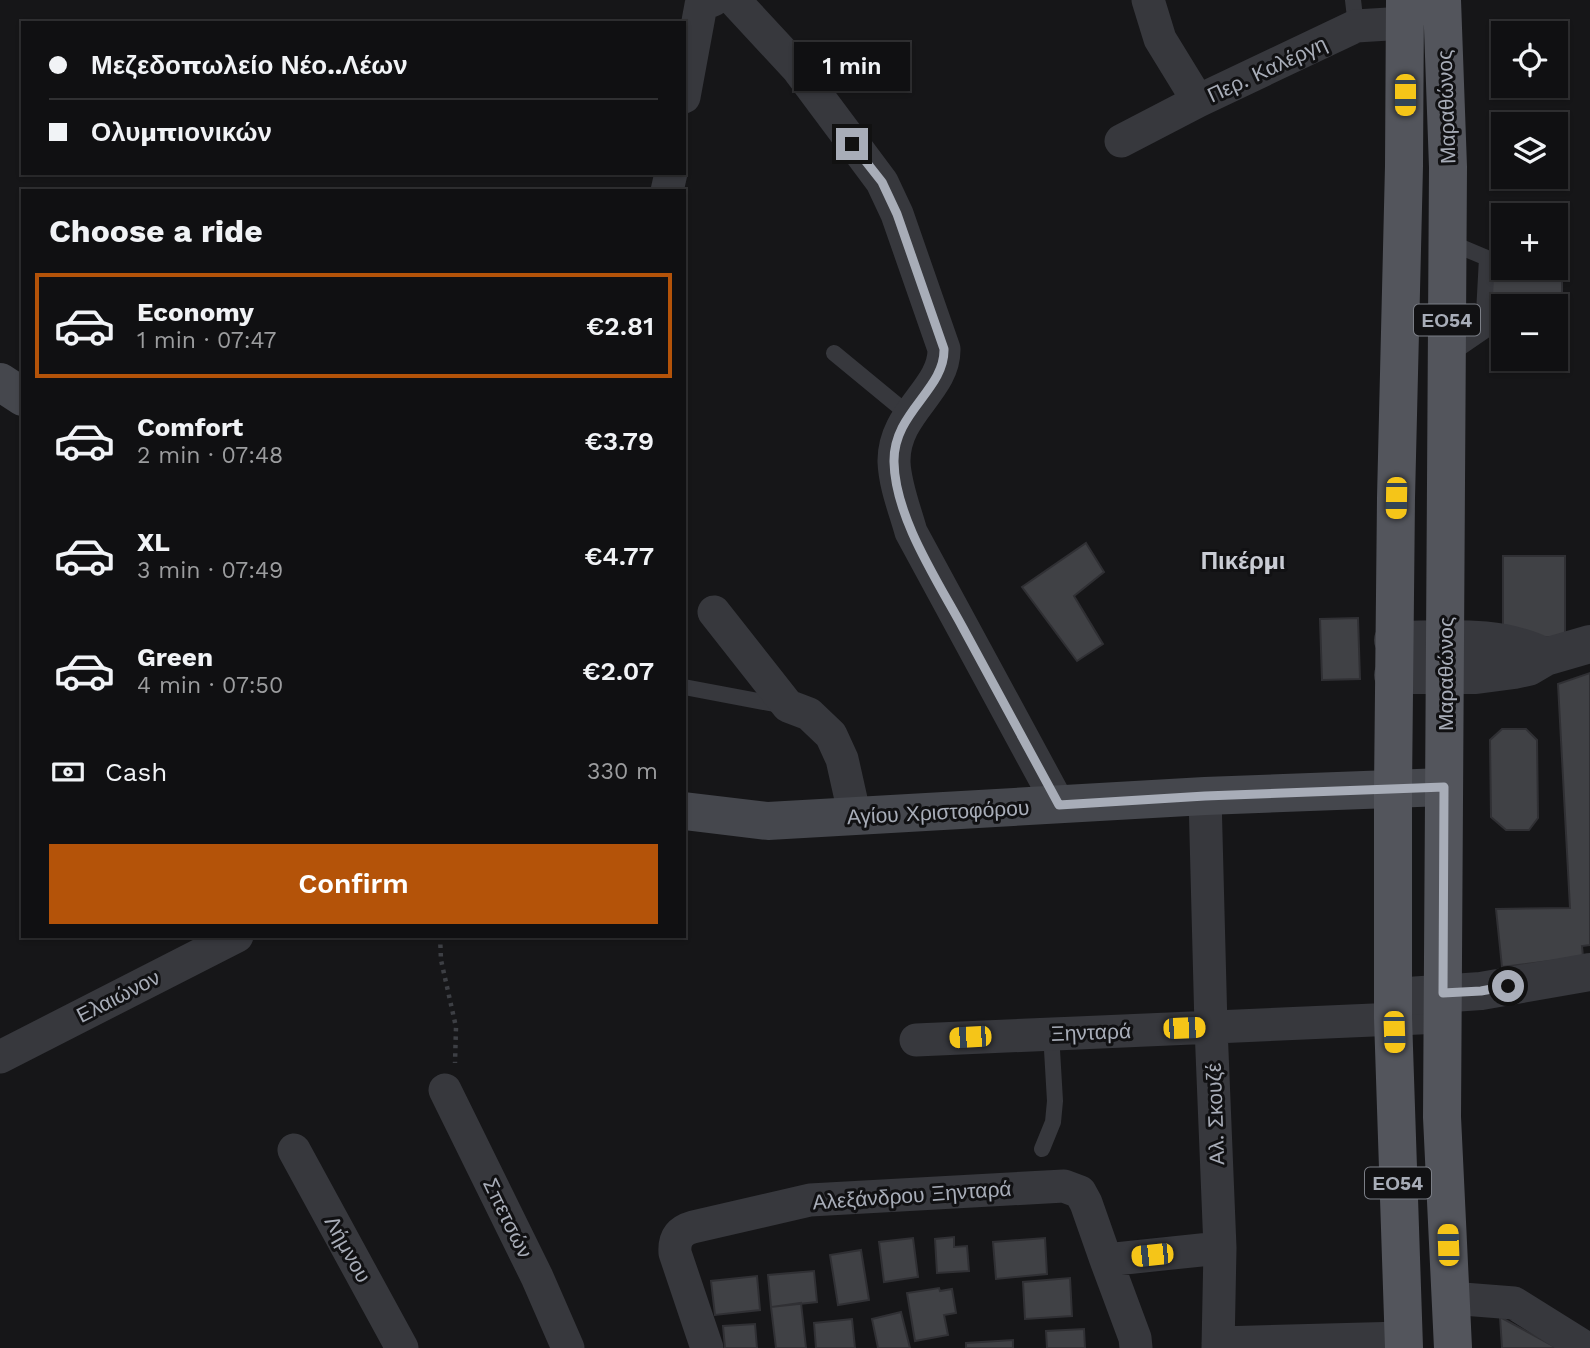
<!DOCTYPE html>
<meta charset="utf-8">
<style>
body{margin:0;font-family:"Work Sans",sans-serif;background:#1e1e20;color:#f1f3f6;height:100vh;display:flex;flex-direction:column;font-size:26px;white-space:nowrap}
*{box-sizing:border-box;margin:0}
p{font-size:23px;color:#9c9d9f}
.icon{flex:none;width:38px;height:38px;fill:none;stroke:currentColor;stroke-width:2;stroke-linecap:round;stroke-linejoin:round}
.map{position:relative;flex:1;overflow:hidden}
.drawer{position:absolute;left:21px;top:189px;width:665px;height:749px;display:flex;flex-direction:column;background:#101012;border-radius:0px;box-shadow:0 2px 5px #0004,0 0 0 2px #303032}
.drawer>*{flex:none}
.guide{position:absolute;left:21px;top:21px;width:665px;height:154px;border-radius:0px;box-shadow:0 2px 5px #0004,0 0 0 2px #303032;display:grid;align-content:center;height:154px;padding:0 28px;background:#101012}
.tools{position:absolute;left:1491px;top:21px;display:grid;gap:14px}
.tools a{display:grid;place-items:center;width:77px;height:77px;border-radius:0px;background:#101012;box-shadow:0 2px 5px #0004,0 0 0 2px #303032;font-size:35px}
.end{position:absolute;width:32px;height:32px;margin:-16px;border:9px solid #a8adb8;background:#111;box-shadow:0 0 0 4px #111}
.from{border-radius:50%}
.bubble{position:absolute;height:49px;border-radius:0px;background:#101012;box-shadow:0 2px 5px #0004,0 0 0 2px #303032;font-size:23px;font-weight:600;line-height:49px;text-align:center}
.car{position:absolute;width:21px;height:42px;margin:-21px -10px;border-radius:9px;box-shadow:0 0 5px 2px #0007;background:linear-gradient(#f5c518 24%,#345 0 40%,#f5c518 0 76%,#345 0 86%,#f5c518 0)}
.guide b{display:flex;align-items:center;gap:24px;height:66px;font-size:26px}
.guide b+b{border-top:2px solid #303032}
.guide i{width:18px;height:18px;background:#f1f3f6}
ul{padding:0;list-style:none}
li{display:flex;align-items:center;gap:21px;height:105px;margin:0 14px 10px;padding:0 14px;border:4px solid transparent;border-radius:0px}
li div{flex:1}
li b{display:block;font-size:26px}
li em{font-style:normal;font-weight:600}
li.selected{border-color:#b45309}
li>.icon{width:63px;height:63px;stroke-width:1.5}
h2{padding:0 28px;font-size:32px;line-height:84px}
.pay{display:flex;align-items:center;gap:18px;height:77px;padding:0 28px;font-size:26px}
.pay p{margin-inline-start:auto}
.primary-button{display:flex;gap:14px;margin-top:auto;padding:14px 28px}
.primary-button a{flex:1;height:80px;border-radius:0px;background:#b45309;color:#fff;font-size:28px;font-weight:600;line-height:80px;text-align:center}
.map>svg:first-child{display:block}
</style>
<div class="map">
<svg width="1590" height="1348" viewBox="0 0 1590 1348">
<rect width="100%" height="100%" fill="#161618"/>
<!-- building -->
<path fill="#404145" stroke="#303034" stroke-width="2" d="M 1556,266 L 1562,266 L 1562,300 L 1555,300 L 1555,306 L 1503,306 L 1503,313 L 1489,313 L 1488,267 L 1556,268 Z
M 1086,543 L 1104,572 L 1074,596 L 1103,644 L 1077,661 L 1022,587 Z
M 1503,556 L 1565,556 L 1565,637 L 1503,638 Z
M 1358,618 L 1360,679 L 1322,680 L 1320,619 Z
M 1590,673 L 1590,945 L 1582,946 L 1583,957 L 1502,967 L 1496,909 L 1570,908 L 1558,684 Z
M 1502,729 L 1526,729 L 1537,740 L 1538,818 L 1529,830 L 1506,830 L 1491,817 L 1490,740 Z
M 954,1237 L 954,1247 L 967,1246 L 969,1271 L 937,1273 L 935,1239 Z
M 913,1238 L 918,1277 L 884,1282 L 879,1242 Z
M 1045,1238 L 1047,1274 L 996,1279 L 993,1242 Z
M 861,1250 L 869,1300 L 838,1305 L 830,1255 Z
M 814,1271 L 817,1302 L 771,1307 L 768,1275 Z
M 757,1276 L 760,1310 L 715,1315 L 711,1281 Z
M 1070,1278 L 1072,1316 L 1025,1319 L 1023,1282 Z
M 939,1288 L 940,1291 L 952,1289 L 956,1313 L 944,1315 L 948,1335 L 915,1341 L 907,1293 Z
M 801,1303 L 806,1348 L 776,1348 L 771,1307 Z
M 901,1312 L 910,1348 L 878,1348 L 872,1319 Z
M 1500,1317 L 1557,1348 L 1502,1348 Z
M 852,1319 L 855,1348 L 816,1348 L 814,1323 Z
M 755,1324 L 757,1348 L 725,1348 L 723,1326 Z
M 1084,1329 L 1085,1348 L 1047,1348 L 1046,1331 Z
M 1013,1340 L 1013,1348 L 966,1348 L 966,1343 Z"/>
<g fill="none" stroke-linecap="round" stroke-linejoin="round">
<!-- path -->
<path stroke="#3d3f44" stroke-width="4.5" stroke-dasharray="3.5 5" stroke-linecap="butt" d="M 440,936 L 441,960 L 456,1027 L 455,1063"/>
<!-- service -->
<path stroke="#37383d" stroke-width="16" d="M 1353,0 L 1356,26
M 834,353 L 908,414
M 1448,356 L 1483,332 L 1487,258 L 1449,242
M 684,687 L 785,706
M 1042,1149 L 1053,1122 L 1055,1101 L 1051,1033"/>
<!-- minor -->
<path stroke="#37383d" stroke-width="33" d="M 734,0 L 797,68 L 882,182 L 897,214 L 944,349 C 945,390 893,412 894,462 C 895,486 905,510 911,532 L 1059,805
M 1148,0 L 1160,39 L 1198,101 L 1356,26 L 1405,23
M 684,97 L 701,5 L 713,0
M 1121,141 L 1198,101
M 667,191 L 671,173
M 714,612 L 788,706 L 809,714 L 831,735 L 842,759 L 855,817
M 1205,796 L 1211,1027 L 1220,1248 L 1218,1348
M 916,1040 L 1442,1017
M 0,1057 L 237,936
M 445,1090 L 537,1277 L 568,1348
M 294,1150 L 402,1348
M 1106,1260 L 1135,1338 L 1136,1348
M 1450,1298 L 1514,1303 L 1586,1348
M 1218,1343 L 1403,1338
M 707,1348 L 675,1253 C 674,1239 679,1231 693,1227 L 810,1200 L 1064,1186 L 1080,1192 L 1086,1203 L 1106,1260 L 1220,1248"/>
<!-- tertiary -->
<path stroke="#37383d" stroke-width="38" d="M 1393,640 C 1443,640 1500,633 1545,657
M 1393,675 L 1476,675 L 1514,670 L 1528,667 L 1545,657 L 1590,644
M 1393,997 L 1481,991 L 1590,972"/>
<!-- secondary -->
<path stroke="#45474d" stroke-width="38" d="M 0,382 L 23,397
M 684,811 L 768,821 L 1205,796 L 1444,787"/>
<!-- primary -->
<path stroke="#53555c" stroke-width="38" d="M 1442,0 L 1448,167 L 1442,1117 L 1453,1348
M 1404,1348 L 1393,1018 L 1393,789 L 1396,498 L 1404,166 L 1405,0"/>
</g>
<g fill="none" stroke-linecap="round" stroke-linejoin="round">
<!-- route -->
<path stroke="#a8adb8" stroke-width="9" d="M 852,144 L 882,182 L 897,214 L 944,349 C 945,390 893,412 894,462 C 895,517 937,580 963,628 C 995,687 1027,746 1059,805 L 1205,796 L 1444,787 L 1443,993 L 1481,991 L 1508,986"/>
</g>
<g text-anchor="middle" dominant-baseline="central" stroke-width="6" stroke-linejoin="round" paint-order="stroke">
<!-- shield labels -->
<g fill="#111113" stroke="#7b7e86" stroke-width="2">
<rect x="1414" y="304.5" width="66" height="31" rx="5"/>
<rect x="1365" y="1167.5" width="66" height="31" rx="5"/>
</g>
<g font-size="19" font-weight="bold" fill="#a8adb8">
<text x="1447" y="320">ΕΟ54</text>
<text x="1398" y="1183">ΕΟ54</text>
</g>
<!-- street labels -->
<g font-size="21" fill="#a8adb8" stroke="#111113">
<text transform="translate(1267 69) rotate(-25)">Περ. Καλέργη</text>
<text transform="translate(1446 107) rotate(-92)">Μαραθώνος</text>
<text transform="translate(1445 674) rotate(-90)">Μαραθώνος</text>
<text transform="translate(938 812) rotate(-3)">Αγίου Χριστοφόρου</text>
<text transform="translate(118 996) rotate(-27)">Ελαιώνον</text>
<text transform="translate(1091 1032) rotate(-2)">Ξηνταρά</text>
<text transform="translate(1215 1114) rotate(-92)">Αλ. Σκουζέ</text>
<text transform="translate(912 1195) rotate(-4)">Αλεξάνδρου Ξηνταρά</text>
<text transform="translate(508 1218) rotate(64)">Σπετσών</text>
<text transform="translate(348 1249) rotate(61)">Λήμνου</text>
</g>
<!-- quarter labels -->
<g font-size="24" font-weight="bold" fill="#c9ccd4" stroke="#111113">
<text x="1243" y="561">Πικέρμι</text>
</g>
</g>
</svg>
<div class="tools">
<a><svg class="icon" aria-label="locate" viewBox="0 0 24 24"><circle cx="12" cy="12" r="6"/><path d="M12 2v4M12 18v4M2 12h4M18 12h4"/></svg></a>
<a><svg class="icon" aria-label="layers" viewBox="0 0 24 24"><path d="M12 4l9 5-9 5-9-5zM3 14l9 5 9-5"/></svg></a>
<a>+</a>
<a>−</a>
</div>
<i class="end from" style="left:1508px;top:986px"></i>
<i class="end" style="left:852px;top:144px"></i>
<div class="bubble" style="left:794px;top:42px;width:116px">1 min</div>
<i class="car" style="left:1405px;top:95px;rotate:180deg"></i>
<i class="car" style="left:1396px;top:498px;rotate:181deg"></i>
<i class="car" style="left:1184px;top:1028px;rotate:88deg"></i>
<i class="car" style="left:1394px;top:1032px;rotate:178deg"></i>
<i class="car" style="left:970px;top:1037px;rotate:267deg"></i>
<i class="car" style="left:1448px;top:1245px;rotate:358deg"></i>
<i class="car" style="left:1152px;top:1255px;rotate:264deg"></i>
<div class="guide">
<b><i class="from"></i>Μεζεδοπωλείο Νέο..Λέων</b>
<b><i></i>Ολυμπιονικών</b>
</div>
<section class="drawer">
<h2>Choose a ride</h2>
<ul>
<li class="selected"><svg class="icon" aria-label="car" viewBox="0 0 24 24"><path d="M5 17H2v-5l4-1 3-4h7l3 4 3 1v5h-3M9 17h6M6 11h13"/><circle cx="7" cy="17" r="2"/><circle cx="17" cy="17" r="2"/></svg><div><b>Economy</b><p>1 min · 07:47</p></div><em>€2.81</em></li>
<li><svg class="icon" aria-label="car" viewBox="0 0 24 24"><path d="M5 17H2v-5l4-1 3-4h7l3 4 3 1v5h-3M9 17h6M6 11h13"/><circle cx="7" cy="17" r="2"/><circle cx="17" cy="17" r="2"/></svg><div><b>Comfort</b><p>2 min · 07:48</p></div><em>€3.79</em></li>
<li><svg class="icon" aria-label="car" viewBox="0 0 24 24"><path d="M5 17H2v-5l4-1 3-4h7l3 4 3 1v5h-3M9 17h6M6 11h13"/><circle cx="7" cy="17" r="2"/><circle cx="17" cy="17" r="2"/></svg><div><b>XL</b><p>3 min · 07:49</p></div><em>€4.77</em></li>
<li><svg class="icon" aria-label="car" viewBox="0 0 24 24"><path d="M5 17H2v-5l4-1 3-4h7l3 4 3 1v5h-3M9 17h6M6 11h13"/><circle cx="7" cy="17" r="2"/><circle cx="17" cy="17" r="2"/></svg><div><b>Green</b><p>4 min · 07:50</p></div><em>€2.07</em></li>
</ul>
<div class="pay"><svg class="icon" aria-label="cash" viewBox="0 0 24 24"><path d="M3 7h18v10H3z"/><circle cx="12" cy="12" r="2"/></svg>Cash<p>330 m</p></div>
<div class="primary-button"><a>Confirm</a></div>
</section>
</div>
